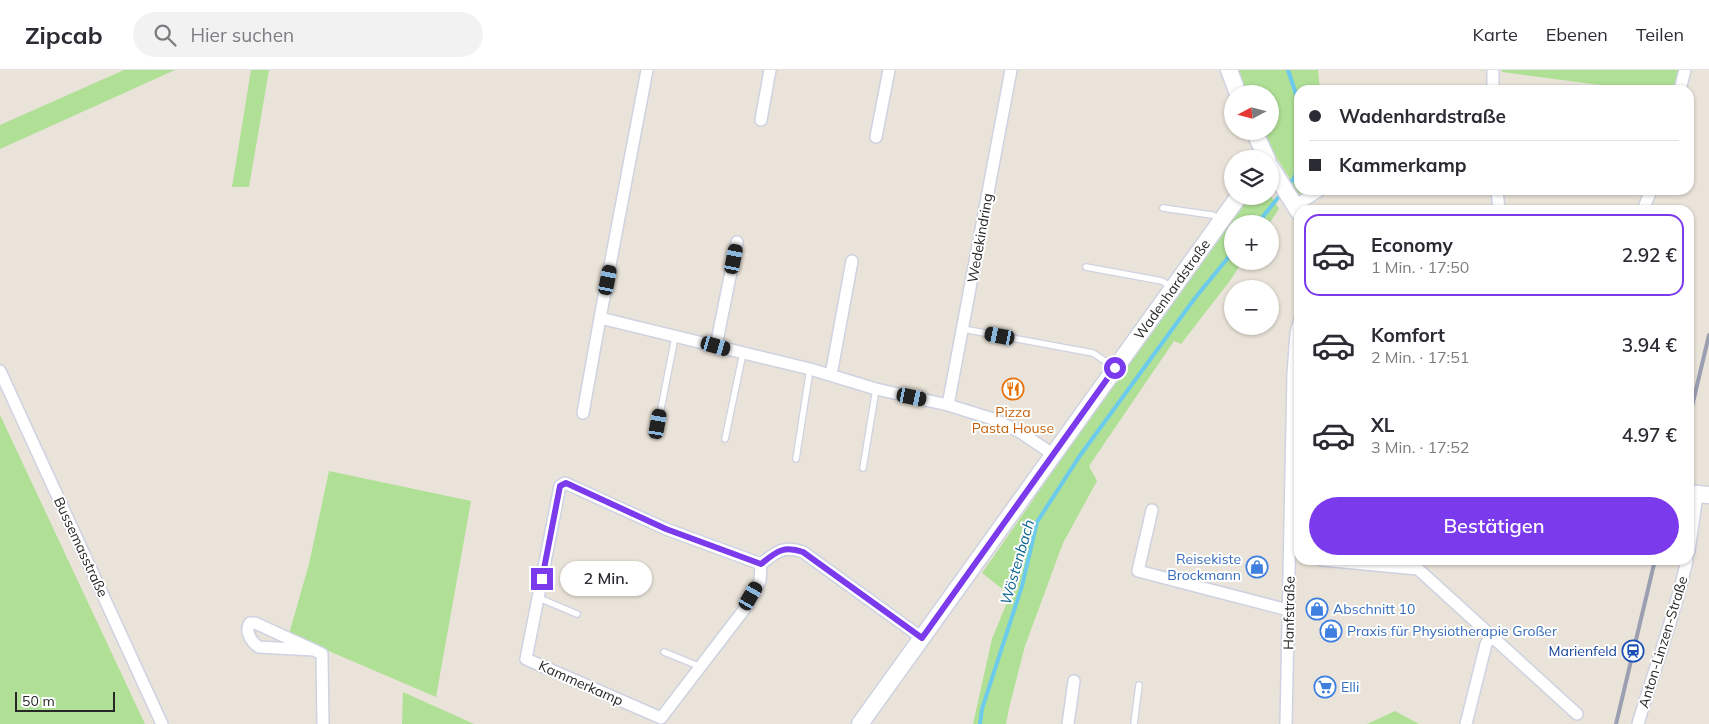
<!DOCTYPE html>
<html lang="de">
<meta charset="utf-8">
<style>
body{margin:0;font-family:Mulish,sans-serif;background:#f2f2f3;color:#2b2b33;height:100vh;display:flex;flex-direction:column;font-size:19px;white-space:nowrap}
*{box-sizing:border-box;margin:0}
p{font-size:16px;color:#7c7c81}
.icon{flex:none;width:28px;height:28px;fill:none;stroke:currentColor;stroke-width:2;stroke-linecap:round;stroke-linejoin:round}
.map{position:relative;flex:1;overflow:hidden}
.side{position:absolute;left:1294px;top:135px;width:400px;height:360px;display:flex;flex-direction:column;background:#fff;border-radius:15px;box-shadow:0 1px 4px #0004}
.side>*{flex:none}
.banner{position:absolute;left:1294px;top:15px;width:400px;height:110px;border-radius:15px;box-shadow:0 1px 4px #0004;display:grid;align-content:center;height:110px;padding:0 15px;background:#fff}
.needle{width:32px;rotate:263deg}
.buttons{position:absolute;left:1224px;top:15px;display:grid;gap:10px}
.buttons a{display:grid;place-items:center;width:55px;height:55px;border-radius:50%;background:#fff;box-shadow:0 1px 4px #0004;font-size:25px}
.scale{position:absolute;left:15px;bottom:12px;width:100px;box-sizing:border-box;padding-left:5px;border:2px solid #272727;border-top:0;font-size:14px;line-height:18px;white-space:nowrap;color:#272727;-webkit-text-stroke:4px #fff;paint-order:stroke}
.end{position:absolute;width:22px;height:22px;margin:-11px;border:6px solid #7c3aed;background:#fff;box-shadow:0 0 0 2px #fff}
.from{border-radius:50%}
.bubble{position:absolute;height:35px;border-radius:18px;background:#fff;box-shadow:0 1px 4px #0004;font-size:16px;font-weight:600;line-height:35px;text-align:center}
.car{position:absolute;width:15px;height:30px;margin:-15px -8px;border-radius:6px;box-shadow:0 0 4px 1px #0007;background:linear-gradient(#222 24%,#8ab4d8 0 40%,#222 0 76%,#8ab4d8 0 86%,#222 0)}
.banner b{display:flex;align-items:center;gap:18px;height:48px;font-size:19px}
.banner b+b{border-top:1px solid #e1e1e2}
.banner i{width:12px;height:12px;background:#2b2b33}
ul{padding:9px 0 0;list-style:none}
li{display:flex;align-items:center;gap:15px;height:82px;margin:0 10px 8px;padding:0 5px;border:2px solid transparent;border-radius:15px}
li div{flex:1}
li b{display:block;font-size:19px}
li em{font-style:normal;font-weight:600}
li.active{border-color:#7c3aed}
li>.icon{width:45px;height:45px;stroke-width:1.5}
.action{display:flex;gap:10px;margin-top:auto;padding:10px 15px}
.action a{flex:1;height:58px;border-radius:30px;background:#7c3aed;color:#fff;font-size:20px;font-weight:600;line-height:58px;text-align:center}
header{display:flex;align-items:center;gap:30px;box-sizing:border-box;height:70px;padding:0 25px;background:#fff;border-bottom:1px solid #e1e1e2}
header strong{font-size:24px}
nav{display:flex;gap:28px;margin-inline-start:auto;font-size:18px}
.search{width:350px;height:45px;background:#f2f2f3;display:flex;align-items:center;gap:12px;box-sizing:border-box;padding:0 18px;border-radius:28px;color:#7c7c81;font-size:19px}
.map>svg:first-child{display:block}
</style>
<header>
<strong>Zipcab</strong>
<div class="search"><svg class="icon" aria-label="search" viewBox="0 0 24 24"><circle cx="10" cy="10" r="6"/><path d="M15 15l6 6"/></svg>Hier suchen</div>
<nav><a>Karte</a><a>Ebenen</a><a>Teilen</a></nav>
</header>
<div class="map">
<svg width="1709" height="654" viewBox="0 0 1709 654">
<rect width="100%" height="100%" fill="#eae3d9"/>
<!-- green -->
<path fill="#afe095" d="M 124,0 L 175,0 L 0,79 L 0,55 Z
M 251,0 L 269,0 L 249,117 L 232,117 Z
M 1238,0 L 1318,0 L 1320,20 L 1299,20 L 1299,120 L 1305,120 L 1299,124 L 1269,75 L 1263,61 L 1270,61 L 1270,24 L 1247,24 Z
M 1502,0 L 1679,0 L 1673,20 L 1638,20 L 1502,2 Z
M 1270,124 L 1279,139 L 1269,154 L 1232,154 L 1232,191 L 1243,191 L 1229,212 L 1181,274 L 1174,271 L 1089,396 L 1097,411 L 1063,473 L 1025,576 L 1009,638 L 1006,654 L 973,654 L 992,569 L 1010,525 L 982,503 L 1236,139 L 1250,126 L 1270,126 Z
M 0,345 L 145,654 L 0,654 Z
M 329,401 L 471,431 L 436,627 L 289,564 L 309,494 Z
M 403,622 L 474,654 L 402,654 Z
M 1395,641 L 1419,654 L 1367,654 Z"/>
<g fill="none" stroke-linecap="round" stroke-linejoin="round">
<!-- stream -->
<path stroke="#6ccaec" stroke-width="4" d="M 1288,0 L 1299,33
M 1287,117 L 1294,108 L 1299,97
M 1257,154 L 1281,124
M 980,654 L 982,639 L 1022,516 L 1037,452 L 1079,387 L 1195,228 L 1232,183"/>
<!-- lane casing -->
<g stroke="#ced2e1" stroke-width="8">
<path id="lane" d="M 1163,138 L 1212,145 L 1220,149
M 1086,197 L 1162,211 L 1171,217
M 963,259 L 1093,283 L 1114,297
M 658,354 L 675,267
M 725,369 L 743,283
M 796,389 L 810,299
M 863,398 L 876,319
M 539,528 L 577,544
M 664,582 L 701,597
M 1134,654 L 1139,615"/>
</g>
<!-- street casing -->
<g stroke="#ced2e1" stroke-width="14">
<path id="street" d="M 647,0 L 600,248 L 810,299 L 876,319 L 948,335 L 993,349 L 1020,362 L 1054,385
M 1493,0 L 1493,20
M 1680,20 L 1685,0
M 761,50 L 770,0
M 876,67 L 889,0
M 1497,120 L 1499,140
M 1295,136 L 1320,120
M 1643,140 L 1651,120
M 716,276 L 737,172
M 0,301 L 162,654
M 831,305 L 852,191
M 948,335 L 1011,0
M 583,343 L 600,248
M 1152,440 L 1138,501 L 1288,540
M 1689,481 L 1697,425
M 1322,490 L 1418,499 L 1577,644
M 761,494 L 666,459 L 565,413 L 560,416 L 526,589 L 661,648 L 743,541 L 760,511 L 761,494 C 776,482 783,475 803,482 L 922,568
M 314,580 L 259,577 C 252,573 244,561 250,553 L 255,553 L 314,580 L 322,584 L 323,654
M 1068,654 L 1074,611
M 1286,654 L 1293,304 L 1296,263 L 1299,252
M 1466,654 L 1486,574 L 1492,566
M 1638,654 C 1654,599 1675,546 1687,490"/>
</g>
<!-- secondary casing -->
<g stroke="#ced2e1" stroke-width="19">
<g id="secondary">
<path d="M 1229,0 L 1238,24"/>
<path d="M 1254,61 L 1267,89"/>
<path d="M 1270,96 L 1299,142"/>
<path d="M 1689,423 L 1709,425"/>
<path id="s1" d="M 860,654 L 1239,126"/>
</g>
</g>
<!-- lane -->
<use href="#lane" stroke="#fff" stroke-width="5.5"/>
<!-- street -->
<use href="#street" stroke="#fff" stroke-width="11"/>
<!-- secondary -->
<use href="#secondary" stroke="#fff" stroke-width="16"/>
<!-- rail -->
<path stroke="#9c9fb2" stroke-width="4" d="M 1689,349 L 1709,265
M 1616,654 L 1655,490"/>
</g>
<g fill="none" stroke-linecap="round" stroke-linejoin="round">
<!-- route -->
<path stroke="#7c3aed" stroke-width="6" d="M 542,509 L 560,416 L 566,413 L 666,459 L 761,494 C 776,482 783,475 803,482 L 922,568 L 1115,298"/>
</g>
<!-- icons -->
<defs>
<g id="restaurant-ring" transform="scale(1.125)"><circle r="9.5" fill="#fff" stroke="#e8710a" stroke-width="1.5"/><path d="M-5-6h1v4h1v-4h1v4h1v-4h1v5L-1.5 .5V6h-2V.5L-5-1ZM5-6V6H3V1.5H1.5Q1.5-4 5-6Z" fill="#e8710a"/></g>
<g id="shop-ring" transform="scale(1.125)"><circle r="9.5" fill="#fff" stroke="#3f7fe0" stroke-width="1.5"/><path d="M-5-2.5h2.3a2.7 3.5 0 0 1 5.4 0H5L5.5 6h-11ZM-1.5-2.5h3a1.5 2.3 0 0 0-3 0Z" fill="#3f7fe0"/></g>
<g id="station-ring" transform="scale(1.125)"><circle r="9.5" fill="#fff" stroke="#1a4fb4" stroke-width="1.5"/><path d="M-3-6H3Q5-6 5-4V2Q5 4 3 4L4.5 6H3L1.5 4h-3L-3 6H-4.5L-3 4Q-5 4-5 2V-4Q-5-6-3-6ZM-3.5-4v3h7v-3ZM-3.5 1v1.5H-2V1ZM2 1v1.5H3.5V1Z" fill="#1a4fb4"/></g>
<g id="supermarket-ring" transform="scale(1.125)"><circle r="9.5" fill="#fff" stroke="#3f7fe0" stroke-width="1.5"/><path d="M-6-5.5h2.5l.6 2H6L4.5 2H-2.5L-4.4-4H-6ZM-1.5 3.2a1.3 1.3 0 1 0 .1 0ZM3 3.2a1.3 1.3 0 1 0 .1 0Z" fill="#3f7fe0"/></g>
</defs>
<g fill-rule="evenodd">
<use href="#restaurant-ring" x="1013" y="319"/>
<use href="#shop-ring" x="1257" y="497"/>
<use href="#shop-ring" x="1317" y="539"/>
<use href="#shop-ring" x="1331" y="561"/>
<use href="#station-ring" x="1633" y="581"/>
<use href="#supermarket-ring" x="1325" y="617"/>
</g>
<g text-anchor="middle" dominant-baseline="central" stroke-width="4" stroke-linejoin="round" paint-order="stroke">
<!-- street labels -->
<g font-size="14" fill="#272727" stroke="#fff">
<text transform="translate(980 168) rotate(-80)">Wedekindring</text>
<text stroke="none"><textPath href="#s1" startOffset="535">Wadenhardstraße</textPath></text>
<text transform="translate(81 477) rotate(65)">Bussemasstraße</text>
<text transform="translate(1289 543) rotate(-89)">Hanfstraße</text>
<text transform="translate(1663 572) rotate(-73)">Anton-Linzen-Straße</text>
<text transform="translate(581 613) rotate(24)">Kammerkamp</text>
</g>
<!-- food labels -->
<g font-size="14" fill="#c56008" stroke="#fff">
<text x="1013" y="342">Pizza<tspan x="1013" dy="16">Pasta House</tspan></text>
</g>
<!-- shop labels -->
<g font-size="14" fill="#366cbe" stroke="#fff" text-anchor="start">
<text x="1241" y="489" text-anchor="end">Reisekiste<tspan x="1241" dy="16">Brockmann</tspan></text>
<text x="1333" y="539">Abschnitt 10</text>
<text x="1347" y="561">Praxis für Physiotherapie Großer</text>
<text x="1341" y="617">Elli</text>
</g>
<!-- transit labels -->
<g font-size="14" fill="#164399" stroke="#fff" text-anchor="end">
<text x="1617" y="581">Marienfeld</text>
</g>
<!-- water labels -->
<g font-size="15" font-style="italic" fill="#0f6694" stroke="#fff">
<text transform="translate(1017 492) rotate(-74)">Wöstenbach</text>
</g>
</g>
</svg>
<div class="buttons">
<a><svg class="needle" viewBox="-14 -14 28 28"><path d="M0-13l5 13h-10z" fill="#e53935"/><path d="M0 13l5-13h-10z" fill="#7c7c81"/></svg></a>
<a><svg class="icon" aria-label="layers" viewBox="0 0 24 24"><path d="M12 4l9 5-9 5-9-5zM3 14l9 5 9-5"/></svg></a>
<a>+</a>
<a>−</a>
</div>
<div class="scale">50 m</div>
<i class="end from" style="left:1115px;top:298px"></i>
<i class="end" style="left:542px;top:509px"></i>
<div class="bubble" style="left:560px;top:491px;width:92px">2 Min.</div>
<i class="car" style="left:734px;top:189px;rotate:11deg"></i>
<i class="car" style="left:608px;top:210px;rotate:11deg"></i>
<i class="car" style="left:1000px;top:266px;rotate:281deg"></i>
<i class="car" style="left:716px;top:276px;rotate:106deg"></i>
<i class="car" style="left:912px;top:327px;rotate:102deg"></i>
<i class="car" style="left:658px;top:354px;rotate:10deg"></i>
<i class="car" style="left:751px;top:526px;rotate:30deg"></i>
<div class="banner">
<b><i class="from"></i>Wadenhardstraße</b>
<b><i></i>Kammerkamp</b>
</div>
<section class="side">
<ul>
<li class="active"><svg class="icon" aria-label="car" viewBox="0 0 24 24"><path d="M5 17H2v-5l4-1 3-4h7l3 4 3 1v5h-3M9 17h6M6 11h13"/><circle cx="7" cy="17" r="2"/><circle cx="17" cy="17" r="2"/></svg><div><b>Economy</b><p>1 Min. · 17:50</p></div><em>2.92 €</em></li>
<li><svg class="icon" aria-label="car" viewBox="0 0 24 24"><path d="M5 17H2v-5l4-1 3-4h7l3 4 3 1v5h-3M9 17h6M6 11h13"/><circle cx="7" cy="17" r="2"/><circle cx="17" cy="17" r="2"/></svg><div><b>Komfort</b><p>2 Min. · 17:51</p></div><em>3.94 €</em></li>
<li><svg class="icon" aria-label="car" viewBox="0 0 24 24"><path d="M5 17H2v-5l4-1 3-4h7l3 4 3 1v5h-3M9 17h6M6 11h13"/><circle cx="7" cy="17" r="2"/><circle cx="17" cy="17" r="2"/></svg><div><b>XL</b><p>3 Min. · 17:52</p></div><em>4.97 €</em></li>
</ul>
<div class="action"><a>Bestätigen</a></div>
</section>
</div>
